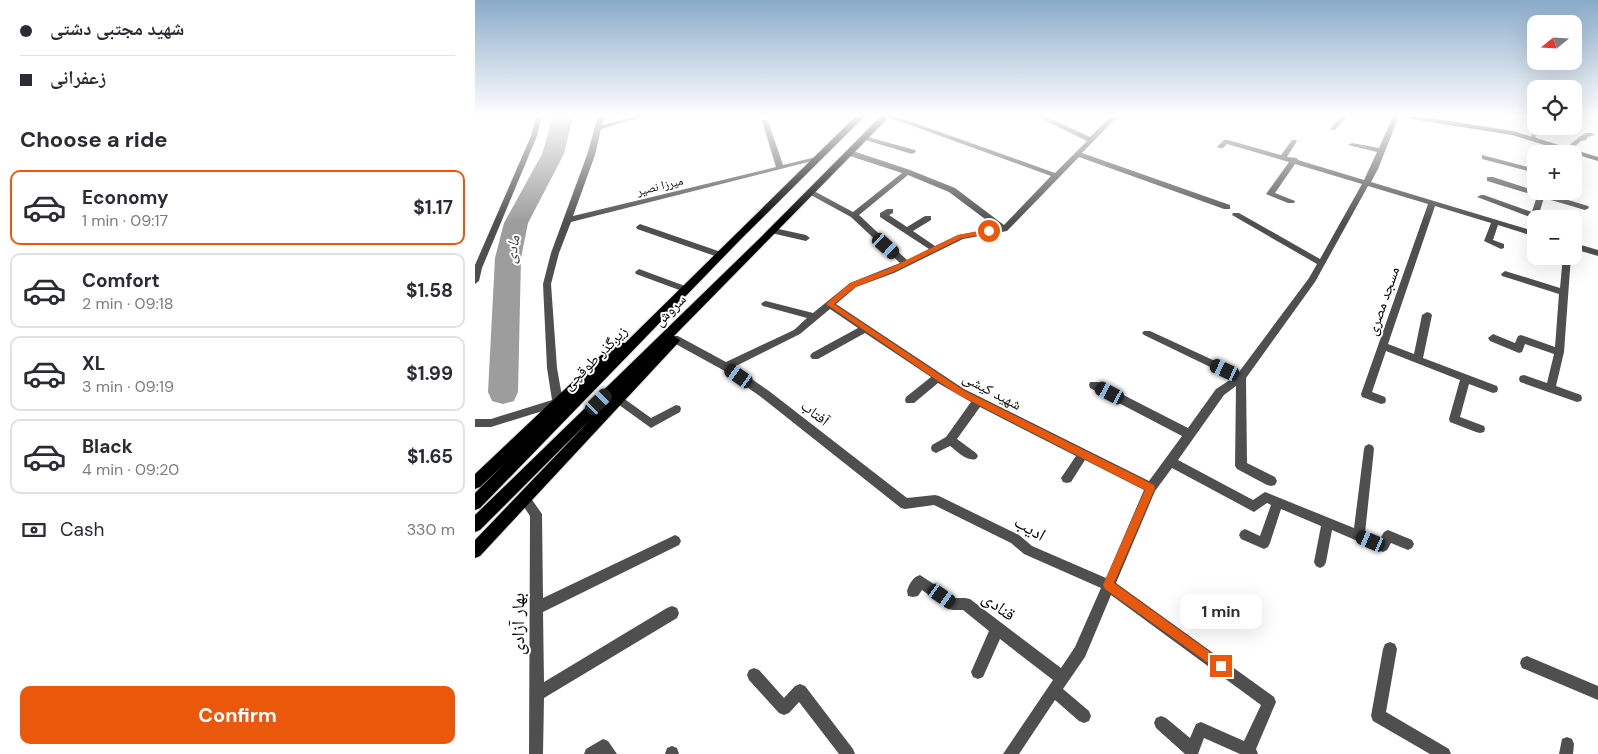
<!DOCTYPE html>
<meta charset="utf-8">
<style>
body{margin:0;font-family:"DM Sans","Noto Naskh Arabic",sans-serif;background:#f2f2f3;color:#2b2b33;height:100vh;display:flex;flex-direction:column;font-size:19px;white-space:nowrap}
*{box-sizing:border-box;margin:0}
p{font-size:16px;color:#7c7c81}
.icon{flex:none;width:28px;height:28px;fill:none;stroke:currentColor;stroke-width:2;stroke-linecap:round;stroke-linejoin:round}
.map{position:relative;flex:1;overflow:hidden}
.sheet{display:flex;flex-direction:column;background:#fff;width:475px}
.sheet>*{flex:none}
.guide{display:grid;align-content:center;height:110px;padding:0 20px;background:#fff}
.needle{width:32px;rotate:252deg}
.buttons{position:absolute;left:1052px;top:15px;display:grid;gap:10px}
.buttons a{display:grid;place-items:center;width:55px;height:55px;border-radius:10px;background:#fff;box-shadow:0 5px 20px #0002;font-size:25px}
.end{position:absolute;width:22px;height:22px;margin:-11px;border:6px solid #ea580c;background:#fff;box-shadow:0 0 0 2px #fff}
.from{border-radius:50%}
.bubble{position:absolute;height:35px;border-radius:10px;background:#fff;box-shadow:0 5px 20px #0002;font-size:16px;font-weight:700;line-height:35px;text-align:center}
.car{position:absolute;width:15px;height:30px;margin:-15px -8px;border-radius:6px;box-shadow:0 0 4px 1px #0007;background:linear-gradient(#222 24%,#8ab4d8 0 40%,#222 0 76%,#8ab4d8 0 86%,#222 0)}
.guide b{display:flex;align-items:center;gap:18px;height:48px;font-size:19px}
.guide b+b{border-top:1px solid #e1e1e2}
.guide i{width:12px;height:12px;background:#2b2b33}
ul{padding:0;list-style:none}
li{display:flex;align-items:center;gap:15px;height:75px;margin:0 10px 8px;padding:0 10px;border:2px solid #e1e1e2;border-radius:10px}
li div{flex:1}
li b{display:block;font-size:19px}
li em{font-style:normal;font-weight:700}
li.active{border-color:#ea580c}
li>.icon{width:45px;height:45px;stroke-width:1.5}
h2{padding:0 20px;font-size:22px;line-height:60px}
.pay{display:flex;align-items:center;gap:12px;height:55px;padding:0 20px;font-size:19px}
.pay p{margin-inline-start:auto}
.cta{display:flex;gap:10px;margin-top:auto;padding:10px 20px}
.cta a{flex:1;height:58px;border-radius:10px;background:#ea580c;color:#fff;font-size:20px;font-weight:700;line-height:58px;text-align:center}
main{display:flex;flex:1;min-height:0}
.map>svg:first-child{display:block}
</style>
<main>
<section class="sheet">
<div class="guide">
<b><i class="from"></i>شهید مجتبی دشتی</b>
<b><i></i>زعفرانی</b>
</div>
<h2>Choose a ride</h2>
<ul>
<li class="active"><svg class="icon" aria-label="car" viewBox="0 0 24 24"><path d="M5 17H2v-5l4-1 3-4h7l3 4 3 1v5h-3M9 17h6M6 11h13"/><circle cx="7" cy="17" r="2"/><circle cx="17" cy="17" r="2"/></svg><div><b>Economy</b><p>1 min · 09:17</p></div><em>$1.17</em></li>
<li><svg class="icon" aria-label="car" viewBox="0 0 24 24"><path d="M5 17H2v-5l4-1 3-4h7l3 4 3 1v5h-3M9 17h6M6 11h13"/><circle cx="7" cy="17" r="2"/><circle cx="17" cy="17" r="2"/></svg><div><b>Comfort</b><p>2 min · 09:18</p></div><em>$1.58</em></li>
<li><svg class="icon" aria-label="car" viewBox="0 0 24 24"><path d="M5 17H2v-5l4-1 3-4h7l3 4 3 1v5h-3M9 17h6M6 11h13"/><circle cx="7" cy="17" r="2"/><circle cx="17" cy="17" r="2"/></svg><div><b>XL</b><p>3 min · 09:19</p></div><em>$1.99</em></li>
<li><svg class="icon" aria-label="car" viewBox="0 0 24 24"><path d="M5 17H2v-5l4-1 3-4h7l3 4 3 1v5h-3M9 17h6M6 11h13"/><circle cx="7" cy="17" r="2"/><circle cx="17" cy="17" r="2"/></svg><div><b>Black</b><p>4 min · 09:20</p></div><em>$1.65</em></li>
</ul>
<div class="pay"><svg class="icon" aria-label="cash" viewBox="0 0 24 24"><path d="M3 7h18v10H3z"/><circle cx="12" cy="12" r="2"/></svg>Cash<p>330 m</p></div>
<div class="cta"><a>Confirm</a></div>
</section>
<div class="map">
<svg width="1123" height="754" viewBox="0 0 1123 754">
<rect width="100%" height="100%" fill="#fff"/>
<g fill="none" stroke-linecap="round" stroke-linejoin="round">
<!-- river -->
<path fill="#9d9d9d" fill-rule="evenodd" d="M 78,116 L 98,116 L 89,154 L 53,223 L 46,258 L 43,392 L 39,401 L 28,404 L 17,401 L 13,392 L 20,258 L 29,223 L 67,154 Z"/>
<!-- primary casing -->
<g stroke="#dbdbdb" stroke-width="2">
<path id="primary" d="M 381,116 L 390,116 L 267,238 L 5,508 L 0,510 L 0,493 L 28,465 L 5,487 L 0,489 L 0,474 L 141,341 L 145,339 L 150,343 Z
M 406,116 L 415,116 L 199,336 L 205,340 L 203,343 L 5,556 L 0,558 L 0,540 L 115,420 L 5,530 L 0,532 L 0,515 L 284,239 Z"/>
</g>
<!-- street -->
<path fill="#4f4f4f" fill-rule="evenodd" d="M 61,116 L 67,116 L 62,136 L 7,268 L 4,281 L 0,284 L 0,265 L 56,136 Z
M 123,116 L 129,116 L 127,125 L 160,116 L 171,116 L 126,129 L 120,155 L 98,216 L 301,167 L 287,121 L 290,119 L 293,121 L 308,165 L 341,157 L 345,159 L 96,222 L 84,253 L 76,284 L 82,368 L 88,402 L 87,405 L 16,427 L 0,427 L 0,419 L 16,419 L 77,400 L 72,368 L 68,284 L 76,253 L 112,155 Z
M 410,116 L 420,116 L 580,173 L 612,141 L 561,116 L 570,116 L 615,137 L 636,116 L 643,116 L 607,153 L 755,205 L 755,209 L 749,209 L 604,157 L 532,231 L 488,239 L 419,273 L 381,287 L 361,304 L 489,389 L 674,481 L 707,436 L 615,388 L 614,385 L 615,382 L 623,382 L 713,428 L 741,389 L 758,378 L 669,335 L 667,333 L 669,331 L 675,331 L 764,372 L 834,278 L 842,264 L 757,215 L 758,213 L 764,213 L 845,259 L 887,184 L 820,164 L 800,193 L 820,201 L 819,203 L 813,203 L 791,194 L 814,162 L 752,144 L 748,148 L 744,148 L 742,147 L 749,140 L 753,140 L 806,155 L 817,140 L 821,140 L 822,141 L 812,157 L 822,158 L 823,160 L 889,180 L 902,152 L 873,145 L 877,143 L 904,148 L 918,116 L 924,116 L 903,169 L 896,182 L 1052,229 L 1055,217 L 1002,197 L 1006,195 L 1009,195 L 1057,212 L 1062,196 L 1012,181 L 1012,177 L 1018,177 L 1061,191 L 1071,191 L 1070,193 L 1113,206 L 1114,208 L 1110,210 L 1069,198 C 1065,210 1063,219 1059,231 L 1061,231 L 1061,237 L 1023,225 L 1018,240 L 1029,244 L 1029,248 L 1026,249 L 1009,241 L 1016,223 L 960,206 L 913,344 L 939,354 L 947,315 L 952,312 L 955,313 L 957,315 L 948,358 L 1022,386 L 1023,389 L 1022,392 L 1018,393 L 994,384 L 985,417 L 1009,426 L 1010,429 L 1009,432 L 1005,433 L 1001,432 L 975,422 L 974,419 L 985,380 L 911,351 L 897,392 L 910,397 L 911,400 L 910,403 L 906,404 L 887,397 L 886,394 L 953,204 L 893,186 L 840,282 L 771,378 L 772,463 L 800,477 L 802,481 L 800,485 L 796,486 L 792,485 L 762,469 L 760,466 L 761,386 L 749,395 L 703,460 L 778,500 L 790,492 L 879,528 L 889,449 L 890,446 L 894,444 L 898,446 L 899,449 L 890,533 L 905,539 L 909,532 L 913,530 L 937,540 L 939,544 L 937,548 L 933,550 L 916,543 L 912,550 L 908,552 L 857,530 L 851,562 L 849,566 L 845,568 L 841,566 L 839,562 L 846,526 L 806,509 L 795,543 L 793,547 L 789,549 L 766,539 L 764,535 L 766,531 L 770,529 L 785,536 L 796,505 L 792,503 L 779,512 L 697,468 L 680,491 L 641,583 L 799,697 L 801,702 L 781,749 L 783,754 L 765,754 L 729,738 L 723,754 L 710,754 L 681,728 L 679,723 L 681,718 L 686,716 L 691,718 L 715,738 L 721,724 L 726,722 L 769,741 L 786,705 L 636,595 L 610,657 L 588,689 L 614,711 L 616,716 L 614,721 L 609,723 L 604,721 L 580,700 L 544,754 L 528,754 L 578,680 L 525,639 L 508,677 L 503,679 L 498,677 L 496,672 L 514,631 L 488,610 L 478,610 L 473,609 L 447,590 L 443,596 L 438,597 L 433,596 L 432,591 C 434,584 438,577 445,575 L 480,598 L 490,598 L 495,599 L 586,668 L 600,647 L 626,588 L 549,554 L 536,543 L 459,505 L 430,509 L 426,508 L 286,397 L 248,370 L 197,342 L 195,339 L 197,336 L 203,336 L 251,362 L 319,330 L 332,318 L 288,306 L 286,304 L 288,302 L 291,301 L 338,313 L 375,283 L 425,263 L 376,217 L 332,193 L 336,191 L 339,191 L 378,212 L 427,173 L 372,155 L 372,151 L 378,151 L 435,170 L 480,188 L 529,225 L 576,176 ZM 433,175 L 474,192 L 522,228 L 483,235 L 460,246 L 438,231 L 456,220 L 456,216 L 450,216 L 432,227 L 414,215 L 418,213 L 418,209 L 412,209 L 405,213 L 405,217 L 454,249 L 432,260 L 384,215 ZM 355,309 L 383,328 L 337,353 L 335,356 L 337,359 L 343,359 L 390,333 L 456,377 L 431,397 L 430,400 L 431,403 L 439,403 L 463,383 L 496,402 L 471,437 L 457,445 L 456,448 L 457,451 L 461,453 L 475,446 C 482,451 492,462 501,459 L 503,456 L 501,453 L 482,439 L 505,407 L 601,456 L 586,478 L 588,482 L 592,483 L 596,482 L 610,460 L 669,490 L 631,578 L 557,546 L 544,535 L 464,496 L 460,495 L 432,498 L 294,391 L 259,367 L 325,334 Z
M 866,116 L 873,116 L 860,130 L 856,130 L 856,128 Z
M 1061,124 L 1061,126 L 1066,126 L 1060,139 L 1056,139 L 1055,138 Z
M 1111,133 L 1117,133 L 1120,135 L 1113,137 L 1111,140 L 1106,141 L 1096,150 L 1092,150 L 1092,148 C 1098,141 1104,137 1111,133 Z
M 389,136 L 440,150 L 441,152 L 437,154 L 387,139 L 386,138 Z
M 1081,145 L 1087,146 L 1084,154 L 1077,154 Z
M 1007,155 L 1061,169 L 1061,173 L 1007,159 Z
M 165,224 L 246,252 L 247,254 L 246,256 L 240,256 L 162,229 L 161,227 Z
M 299,228 L 331,235 L 335,238 L 331,241 L 296,233 L 296,229 Z
M 1099,243 L 1123,250 L 1123,256 L 1099,249 Z
M 1088,256 L 1096,256 L 1089,352 L 1081,386 L 1106,395 L 1107,398 L 1106,401 L 1102,402 L 1045,382 L 1044,379 L 1045,376 L 1049,375 L 1072,383 L 1079,354 L 1050,344 L 1047,352 L 1044,353 L 1015,341 L 1013,338 L 1018,334 L 1040,343 L 1043,336 L 1046,335 L 1080,347 L 1084,294 L 1027,276 L 1026,274 L 1030,271 L 1085,288 Z
M 164,269 L 210,286 L 211,288 L 207,291 L 161,274 L 160,272 Z
M 144,395 L 176,418 L 201,405 L 205,406 L 206,409 L 205,412 L 176,428 L 140,402 L 139,399 L 140,396 Z
M 49,493 L 53,494 L 67,514 L 68,598 L 196,537 L 200,535 L 204,537 L 206,541 L 204,545 L 68,612 L 69,682 L 192,608 L 197,606 L 202,608 L 204,613 L 202,618 L 69,698 L 68,754 L 54,754 L 55,516 L 43,498 L 45,494 Z
M 915,642 L 920,644 L 922,649 L 911,712 L 974,749 L 976,754 L 955,754 L 898,721 L 896,716 L 908,649 L 910,644 Z
M 1052,656 L 1123,686 L 1123,700 L 1047,668 L 1045,663 L 1047,658 Z
M 279,668 L 284,670 L 309,698 L 320,686 L 325,684 L 330,686 L 378,749 L 380,754 L 364,754 L 324,702 L 314,713 L 309,715 L 304,713 L 274,680 L 272,675 L 274,670 Z
M 1092,737 L 1097,739 L 1099,744 L 1098,754 L 1084,754 L 1087,739 Z
M 128,739 L 133,741 L 142,754 L 109,754 L 111,749 Z
M 197,746 L 202,748 L 204,754 L 190,754 L 192,748 Z"/>
<!-- secondary -->
<path fill="#1c1c1c" fill-rule="evenodd" d="M 926,116 L 943,116 L 1038,131 L 1123,157 L 1123,161 L 1037,135 L 929,118 Z"/>
<!-- primary -->
<use href="#primary" fill="#000" fill-rule="evenodd"/>
</g>
<!-- sky -->
<linearGradient id="sky" x2="0" y2="1"><stop stop-color="#8aabca"/><stop offset="0.52" stop-color="#fff"/><stop offset="1" stop-color="#fff" stop-opacity="0"/></linearGradient>
<rect width="1123" height="222" fill="url(#sky)"/>
<!-- route -->
<path fill="#ea580c" d="M 514,229 L 517,230 L 517,233 L 487,238 L 418,272 L 380,287 L 359,304 L 488,390 L 679,485 L 680,488 L 639,583 L 750,663 L 752,666 L 750,670 L 746,672 L 743,670 L 630,589 L 628,585 L 670,490 L 482,394 L 351,304 L 375,283 L 413,269 L 483,235 Z"/>
<g text-anchor="middle" dominant-baseline="central" stroke-width="4" stroke-linejoin="round" paint-order="stroke">
<!-- far-street labels -->
<g font-size="12" fill="#000" stroke="#fff">
<text transform="translate(185 186) rotate(-14)">میرزا نصیر</text>
</g>
<!-- street labels -->
<g font-size="15" fill="#000" stroke="#fff">
<text transform="translate(908 301) rotate(-71)">مسجد مصری</text>
<text transform="translate(195 310) rotate(-45)">سروش</text>
<text transform="translate(120 358) rotate(-45)">زیرگذر طوقچی</text>
<text transform="translate(517 391) rotate(28)">شهید کیشی</text>
<text transform="translate(340 413) rotate(38)">آفتاب</text>
</g>
<!-- water labels -->
<g font-size="16" font-style="italic" fill="#3e3e3e" stroke="#fff">
<text transform="translate(37 249) rotate(-80)">مادی</text>
</g>
<!-- near-street labels -->
<g font-size="18" fill="#000" stroke="#fff">
<text transform="translate(555 528) rotate(30)">ادیب</text>
<text transform="translate(524 606) rotate(37)">قنادی</text>
<text transform="translate(43 624) rotate(-90)">بهار آزادی</text>
</g>
</g>
</svg>
<div class="buttons">
<a><svg class="needle" viewBox="-14 -14 28 28"><path d="M0-13l5 13h-10z" fill="#e53935"/><path d="M0 13l5-13h-10z" fill="#7c7c81"/></svg></a>
<a><svg class="icon" aria-label="locate" viewBox="0 0 24 24"><circle cx="12" cy="12" r="6"/><path d="M12 2v4M12 18v4M2 12h4M18 12h4"/></svg></a>
<a>+</a>
<a>−</a>
</div>
<i class="end from" style="left:514px;top:231px"></i>
<i class="end" style="left:746px;top:666px"></i>
<div class="bubble" style="left:705px;top:594px;width:82px">1 min</div>
<i class="car" style="left:411px;top:246px;rotate:132deg"></i>
<i class="car" style="left:750px;top:370px;rotate:295deg"></i>
<i class="car" style="left:264px;top:376px;rotate:305deg"></i>
<i class="car" style="left:635px;top:393px;rotate:297deg"></i>
<i class="car" style="left:124px;top:402px;rotate:45deg"></i>
<i class="car" style="left:896px;top:541px;rotate:293deg"></i>
<i class="car" style="left:467px;top:596px;rotate:125deg"></i>
</div>
</main>
